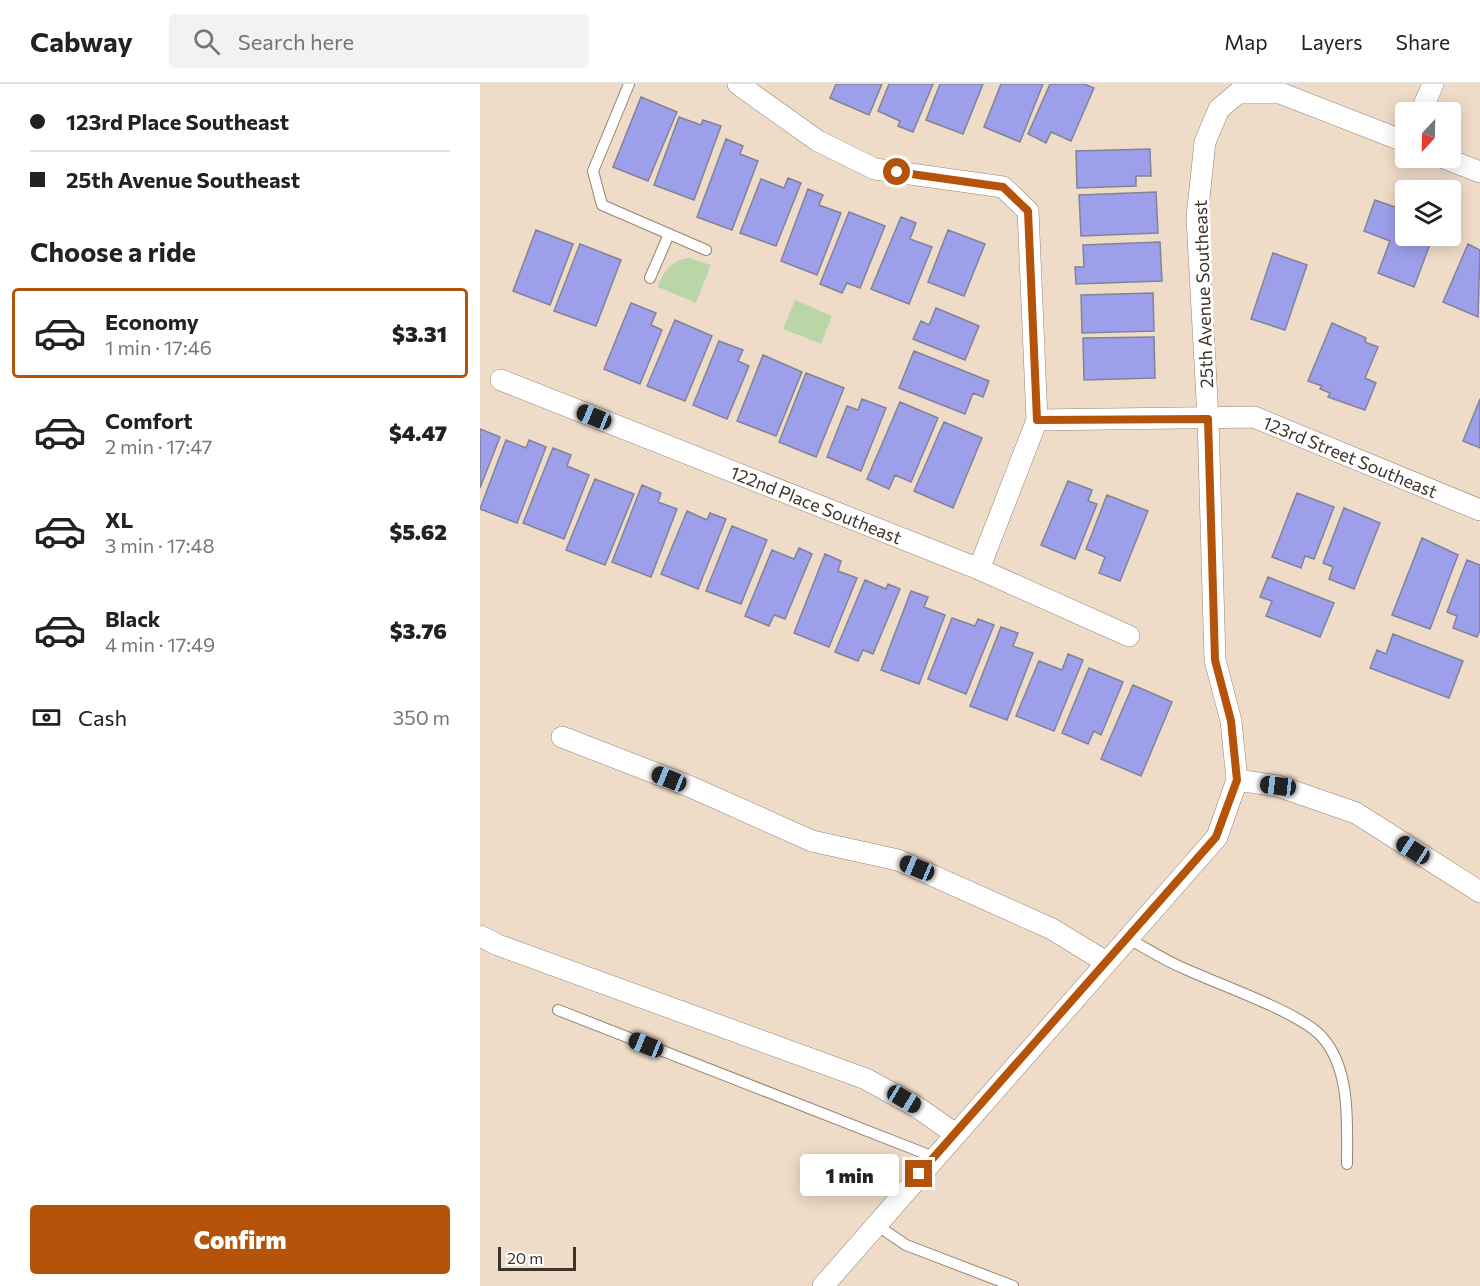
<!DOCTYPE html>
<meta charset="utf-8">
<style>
body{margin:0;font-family:Commissioner,sans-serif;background:#f2f2f2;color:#222;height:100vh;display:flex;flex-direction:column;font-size:22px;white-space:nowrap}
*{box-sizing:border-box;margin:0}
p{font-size:20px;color:#767676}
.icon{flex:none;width:33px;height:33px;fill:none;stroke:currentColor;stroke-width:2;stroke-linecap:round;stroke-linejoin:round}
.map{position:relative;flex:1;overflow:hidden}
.drawer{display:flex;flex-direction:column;background:#fff;width:480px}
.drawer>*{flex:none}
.top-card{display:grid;align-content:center;height:132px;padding:0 30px;background:#fff}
.needle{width:39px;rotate:202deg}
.tools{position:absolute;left:915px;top:18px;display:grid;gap:12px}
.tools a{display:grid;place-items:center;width:66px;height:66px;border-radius:6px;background:#fff;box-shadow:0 3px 15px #0003;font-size:30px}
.scale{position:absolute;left:18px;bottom:15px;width:78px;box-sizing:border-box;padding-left:6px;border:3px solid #3b332c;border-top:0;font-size:16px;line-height:21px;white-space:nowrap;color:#3b332c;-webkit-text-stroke:4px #fff;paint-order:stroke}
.end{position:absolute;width:27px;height:27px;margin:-14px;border:8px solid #b45309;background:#fff;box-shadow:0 0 0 3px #fff}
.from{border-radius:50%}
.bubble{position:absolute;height:42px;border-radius:6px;background:#fff;box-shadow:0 3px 15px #0003;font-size:20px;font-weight:800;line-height:42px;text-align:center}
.car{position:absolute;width:18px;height:36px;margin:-18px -9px;border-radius:8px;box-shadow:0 0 4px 2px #0007;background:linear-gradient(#222 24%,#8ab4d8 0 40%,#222 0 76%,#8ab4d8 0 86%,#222 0)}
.top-card b{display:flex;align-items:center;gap:21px;height:57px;font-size:22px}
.top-card b+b{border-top:2px solid #e0e0e0}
.top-card i{width:15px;height:15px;background:#222}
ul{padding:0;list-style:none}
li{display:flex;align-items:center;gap:18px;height:90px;margin:0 12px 9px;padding:0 18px;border:3px solid transparent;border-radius:6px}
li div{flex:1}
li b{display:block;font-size:22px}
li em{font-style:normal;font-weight:800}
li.current{border-color:#b45309}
li>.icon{width:54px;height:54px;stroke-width:1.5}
h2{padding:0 30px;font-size:27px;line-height:72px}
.pay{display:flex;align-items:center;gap:15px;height:66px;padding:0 30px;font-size:22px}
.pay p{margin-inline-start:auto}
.action{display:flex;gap:12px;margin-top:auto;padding:12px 30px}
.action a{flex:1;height:69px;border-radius:6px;background:#b45309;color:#fff;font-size:24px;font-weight:800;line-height:69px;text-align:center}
header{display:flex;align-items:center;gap:36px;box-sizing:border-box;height:84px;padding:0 30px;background:#fff;border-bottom:2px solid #e0e0e0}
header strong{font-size:28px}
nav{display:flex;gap:33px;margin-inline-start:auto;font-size:21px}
.search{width:420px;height:54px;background:#f2f2f2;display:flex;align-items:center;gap:15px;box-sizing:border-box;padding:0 21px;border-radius:6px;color:#767676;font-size:22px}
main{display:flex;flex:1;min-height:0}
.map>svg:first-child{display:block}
</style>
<header>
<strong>Cabway</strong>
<div class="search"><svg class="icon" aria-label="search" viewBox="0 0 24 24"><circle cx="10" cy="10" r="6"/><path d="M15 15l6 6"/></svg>Search here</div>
<nav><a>Map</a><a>Layers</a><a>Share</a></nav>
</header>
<main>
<section class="drawer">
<div class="top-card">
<b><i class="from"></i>123rd Place Southeast</b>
<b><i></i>25th Avenue Southeast</b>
</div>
<h2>Choose a ride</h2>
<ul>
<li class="current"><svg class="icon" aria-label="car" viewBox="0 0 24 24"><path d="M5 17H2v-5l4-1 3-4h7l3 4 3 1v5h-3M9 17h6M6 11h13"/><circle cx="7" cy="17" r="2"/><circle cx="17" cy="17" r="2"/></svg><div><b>Economy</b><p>1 min · 17:46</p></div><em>$3.31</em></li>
<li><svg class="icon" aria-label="car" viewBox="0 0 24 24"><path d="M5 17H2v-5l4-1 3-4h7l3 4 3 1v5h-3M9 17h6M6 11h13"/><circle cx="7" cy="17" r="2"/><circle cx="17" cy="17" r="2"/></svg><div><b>Comfort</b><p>2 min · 17:47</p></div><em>$4.47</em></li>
<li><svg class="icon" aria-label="car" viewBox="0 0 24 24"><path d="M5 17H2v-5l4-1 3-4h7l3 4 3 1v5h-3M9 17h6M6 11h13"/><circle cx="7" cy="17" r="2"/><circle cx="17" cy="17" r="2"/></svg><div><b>XL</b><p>3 min · 17:48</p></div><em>$5.62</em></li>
<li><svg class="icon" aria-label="car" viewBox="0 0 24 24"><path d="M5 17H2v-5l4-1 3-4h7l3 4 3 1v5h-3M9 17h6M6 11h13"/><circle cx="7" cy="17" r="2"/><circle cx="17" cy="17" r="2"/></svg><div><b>Black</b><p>4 min · 17:49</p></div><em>$3.76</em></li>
</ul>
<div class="pay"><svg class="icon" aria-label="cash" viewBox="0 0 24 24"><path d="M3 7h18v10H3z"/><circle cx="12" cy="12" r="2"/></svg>Cash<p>350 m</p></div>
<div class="action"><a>Confirm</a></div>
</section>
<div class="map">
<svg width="1000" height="1202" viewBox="0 0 1000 1202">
<rect width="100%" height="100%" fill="#efdcc8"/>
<!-- green -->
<path fill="#bbd6a6" d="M 209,174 L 231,181 L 216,219 L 178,203 C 183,187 192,176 209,174 Z
M 315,216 L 352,232 L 341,260 L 303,245 Z"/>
<!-- building -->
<path fill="#9d9feb" stroke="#818399" stroke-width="1.5" d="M 356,0 L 402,0 L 389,31 L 350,14 Z
M 409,0 L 453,0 L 433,48 L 418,42 L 420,37 L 398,27 Z
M 460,0 L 503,0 L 483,50 L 446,36 Z
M 521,0 L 563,0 L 540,58 L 504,43 Z
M 570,0 L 604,0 L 614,4 L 591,57 L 571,48 L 566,59 L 548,50 Z
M 161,13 L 197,28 L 168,97 L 133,83 Z
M 199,33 L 221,41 L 223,36 L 241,42 L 214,116 L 174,101 Z
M 246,55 L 263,62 L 260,70 L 278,77 L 252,146 L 217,133 Z
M 670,65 L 671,92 L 656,92 L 656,102 L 597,104 L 596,67 Z
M 308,94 L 321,99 L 296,162 L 260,149 L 281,95 L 304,104 Z
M 328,105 L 343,111 L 339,121 L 361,129 L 337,191 L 301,177 Z
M 676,108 L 678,149 L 601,152 L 599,111 Z
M 895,116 L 926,127 L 926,152 L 953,152 L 934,203 L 898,189 L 910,157 L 884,147 Z
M 369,128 L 405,142 L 380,204 L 367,199 L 362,209 L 340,200 Z
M 421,133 L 436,139 L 430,155 L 452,163 L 429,220 L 391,205 Z
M 56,146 L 93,160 L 70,221 L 33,207 Z
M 468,146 L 505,160 L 484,212 L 448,198 Z
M 680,158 L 682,197 L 596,200 L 595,183 L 604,183 L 603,161 Z
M 100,160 L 141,176 L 116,242 L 74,227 Z
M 988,160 L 1000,166 L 998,233 L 963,218 Z
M 793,169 L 827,181 L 805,246 L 771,235 Z
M 673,209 L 674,247 L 602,249 L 601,211 Z
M 151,219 L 176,229 L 171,241 L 182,246 L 160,300 L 124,285 Z
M 456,224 L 499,242 L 485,276 L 433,255 L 441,237 L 449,241 Z
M 195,236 L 232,252 L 205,317 L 167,302 Z
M 852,239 L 886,254 L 885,258 L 898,263 L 885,294 L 896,299 L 885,326 L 848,313 L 850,309 L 840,305 L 842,302 L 828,297 Z
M 674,253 L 675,294 L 604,296 L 603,254 Z
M 239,257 L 263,266 L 258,277 L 269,282 L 247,335 L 213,321 Z
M 434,267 L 509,297 L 503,313 L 493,309 L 485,330 L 419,304 Z
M 283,271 L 322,288 L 296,352 L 257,337 Z
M 326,289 L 364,304 L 336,373 L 299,358 Z
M 382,315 L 406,324 L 381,387 L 347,373 L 367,322 L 378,326 Z
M 1000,315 L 1000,364 L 983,357 Z
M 420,318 L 458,334 L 431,398 L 415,391 L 409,405 L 387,395 Z
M 464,338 L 502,354 L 473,424 L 434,407 Z
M 0,345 L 20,353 L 0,404 Z
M 26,356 L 46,364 L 49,356 L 66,363 L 37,439 L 0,425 Z
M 73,364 L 91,371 L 87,382 L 109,391 L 84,455 L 43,439 Z
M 115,395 L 154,410 L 125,481 L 86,466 Z
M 588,397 L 612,406 L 608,417 L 617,420 L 595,475 L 561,461 Z
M 162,401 L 181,409 L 178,418 L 197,425 L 171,493 L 132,478 Z
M 817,409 L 854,423 L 834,475 L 825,472 L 821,484 L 792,473 Z
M 627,411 L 668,427 L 640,497 L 619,489 L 625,473 L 606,465 Z
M 864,424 L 900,439 L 874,505 L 849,495 L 853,483 L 843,479 Z
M 207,427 L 227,436 L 230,429 L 246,435 L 218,505 L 181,490 Z
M 252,442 L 287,456 L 261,520 L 226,507 Z
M 942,454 L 978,471 L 950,545 L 912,531 Z
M 319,464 L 332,470 L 305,535 L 294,531 L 289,542 L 265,532 L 292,466 L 314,475 Z
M 345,470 L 361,477 L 358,487 L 377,494 L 349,563 L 314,549 Z
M 987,476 L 1000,481 L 1000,546 L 997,553 L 973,544 L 977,532 L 967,528 Z
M 788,493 L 854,519 L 840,553 L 786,532 L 792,517 L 780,513 Z
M 385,496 L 406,505 L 408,500 L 420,505 L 393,570 L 383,566 L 378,577 L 355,568 Z
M 431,507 L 448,513 L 444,523 L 465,531 L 439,600 L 401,586 Z
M 472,534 L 495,542 L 498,535 L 514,541 L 486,610 L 448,595 Z
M 521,543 L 538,549 L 533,562 L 553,569 L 527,636 L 490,622 Z
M 913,550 L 983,577 L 969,614 L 890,584 L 897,566 L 906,570 Z
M 588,570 L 603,576 L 574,647 L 536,632 L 559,577 L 582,586 Z
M 609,584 L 643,598 L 621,651 L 614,647 L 608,660 L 582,649 Z
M 653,601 L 692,618 L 661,692 L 621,675 Z"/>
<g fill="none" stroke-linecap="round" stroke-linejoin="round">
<!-- service casing -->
<g stroke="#968472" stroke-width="12">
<path id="service" d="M 149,0 L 113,87 L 122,121 L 226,166
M 170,194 L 189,150
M 647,854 C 666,864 684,876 703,884 C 737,900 820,928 842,953 C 871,985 867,1040 867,1080
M 78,926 L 454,1073
M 395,1140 L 426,1161 L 533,1202"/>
</g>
<!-- minor casing -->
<g stroke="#968472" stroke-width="22">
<g id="minor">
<path d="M 258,0 L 338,57 L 395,85 L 523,103 L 548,127 L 557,336 L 499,485"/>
<path d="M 941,28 L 953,0"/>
<path d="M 964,74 L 1000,88"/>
<path id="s1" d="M 21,296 L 499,485 L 649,552"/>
<path id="s2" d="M 557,336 L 774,333 L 1000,426"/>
<path d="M 82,653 L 211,703 L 332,757 L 418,776 L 572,845 L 626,878"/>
<path d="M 757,696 L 798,702 L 876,729 L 1000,808"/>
<path d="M 0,852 L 18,861 L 386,995 L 437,1023 L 474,1049"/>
<path d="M 343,1202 L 737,753 L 757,696 L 751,637 L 735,576 L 728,335 L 717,133 L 725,58 L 739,25 L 758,9 L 800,9 L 926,58"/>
</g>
</g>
<!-- service -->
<use href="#service" stroke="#fff" stroke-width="10"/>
<!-- minor -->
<use href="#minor" stroke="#fff" stroke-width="21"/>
</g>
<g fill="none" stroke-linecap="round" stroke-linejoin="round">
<!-- route -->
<path stroke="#b45309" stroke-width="8" d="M 417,88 L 523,103 L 548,127 L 557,336 L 728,335 L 735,576 L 751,637 L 757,696 L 736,753 L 439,1090"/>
</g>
<g text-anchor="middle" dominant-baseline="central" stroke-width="6" stroke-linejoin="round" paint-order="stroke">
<!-- street labels -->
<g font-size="18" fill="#3b332c" stroke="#fff">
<text transform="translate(723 210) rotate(-92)">25th Avenue Southeast</text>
<text stroke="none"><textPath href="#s2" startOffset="321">123rd Street Southeast</textPath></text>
<text stroke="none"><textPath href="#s1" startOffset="339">122nd Place Southeast</textPath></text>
</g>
</g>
</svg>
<div class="tools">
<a><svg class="needle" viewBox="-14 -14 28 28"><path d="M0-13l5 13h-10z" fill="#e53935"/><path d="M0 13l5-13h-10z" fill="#767676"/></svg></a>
<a><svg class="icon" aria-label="layers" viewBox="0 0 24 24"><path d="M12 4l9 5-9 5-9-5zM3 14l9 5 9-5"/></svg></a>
</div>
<div class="scale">20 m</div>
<i class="end from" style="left:417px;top:88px"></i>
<i class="end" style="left:439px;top:1090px"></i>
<div class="bubble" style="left:320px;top:1070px;width:99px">1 min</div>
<i class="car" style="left:114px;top:333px;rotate:292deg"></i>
<i class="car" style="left:189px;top:695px;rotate:292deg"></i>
<i class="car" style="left:798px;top:702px;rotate:277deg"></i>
<i class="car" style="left:933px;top:766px;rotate:303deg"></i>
<i class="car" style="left:437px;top:784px;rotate:293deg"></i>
<i class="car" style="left:166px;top:961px;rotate:292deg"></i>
<i class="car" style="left:424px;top:1015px;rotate:121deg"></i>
</div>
</main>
